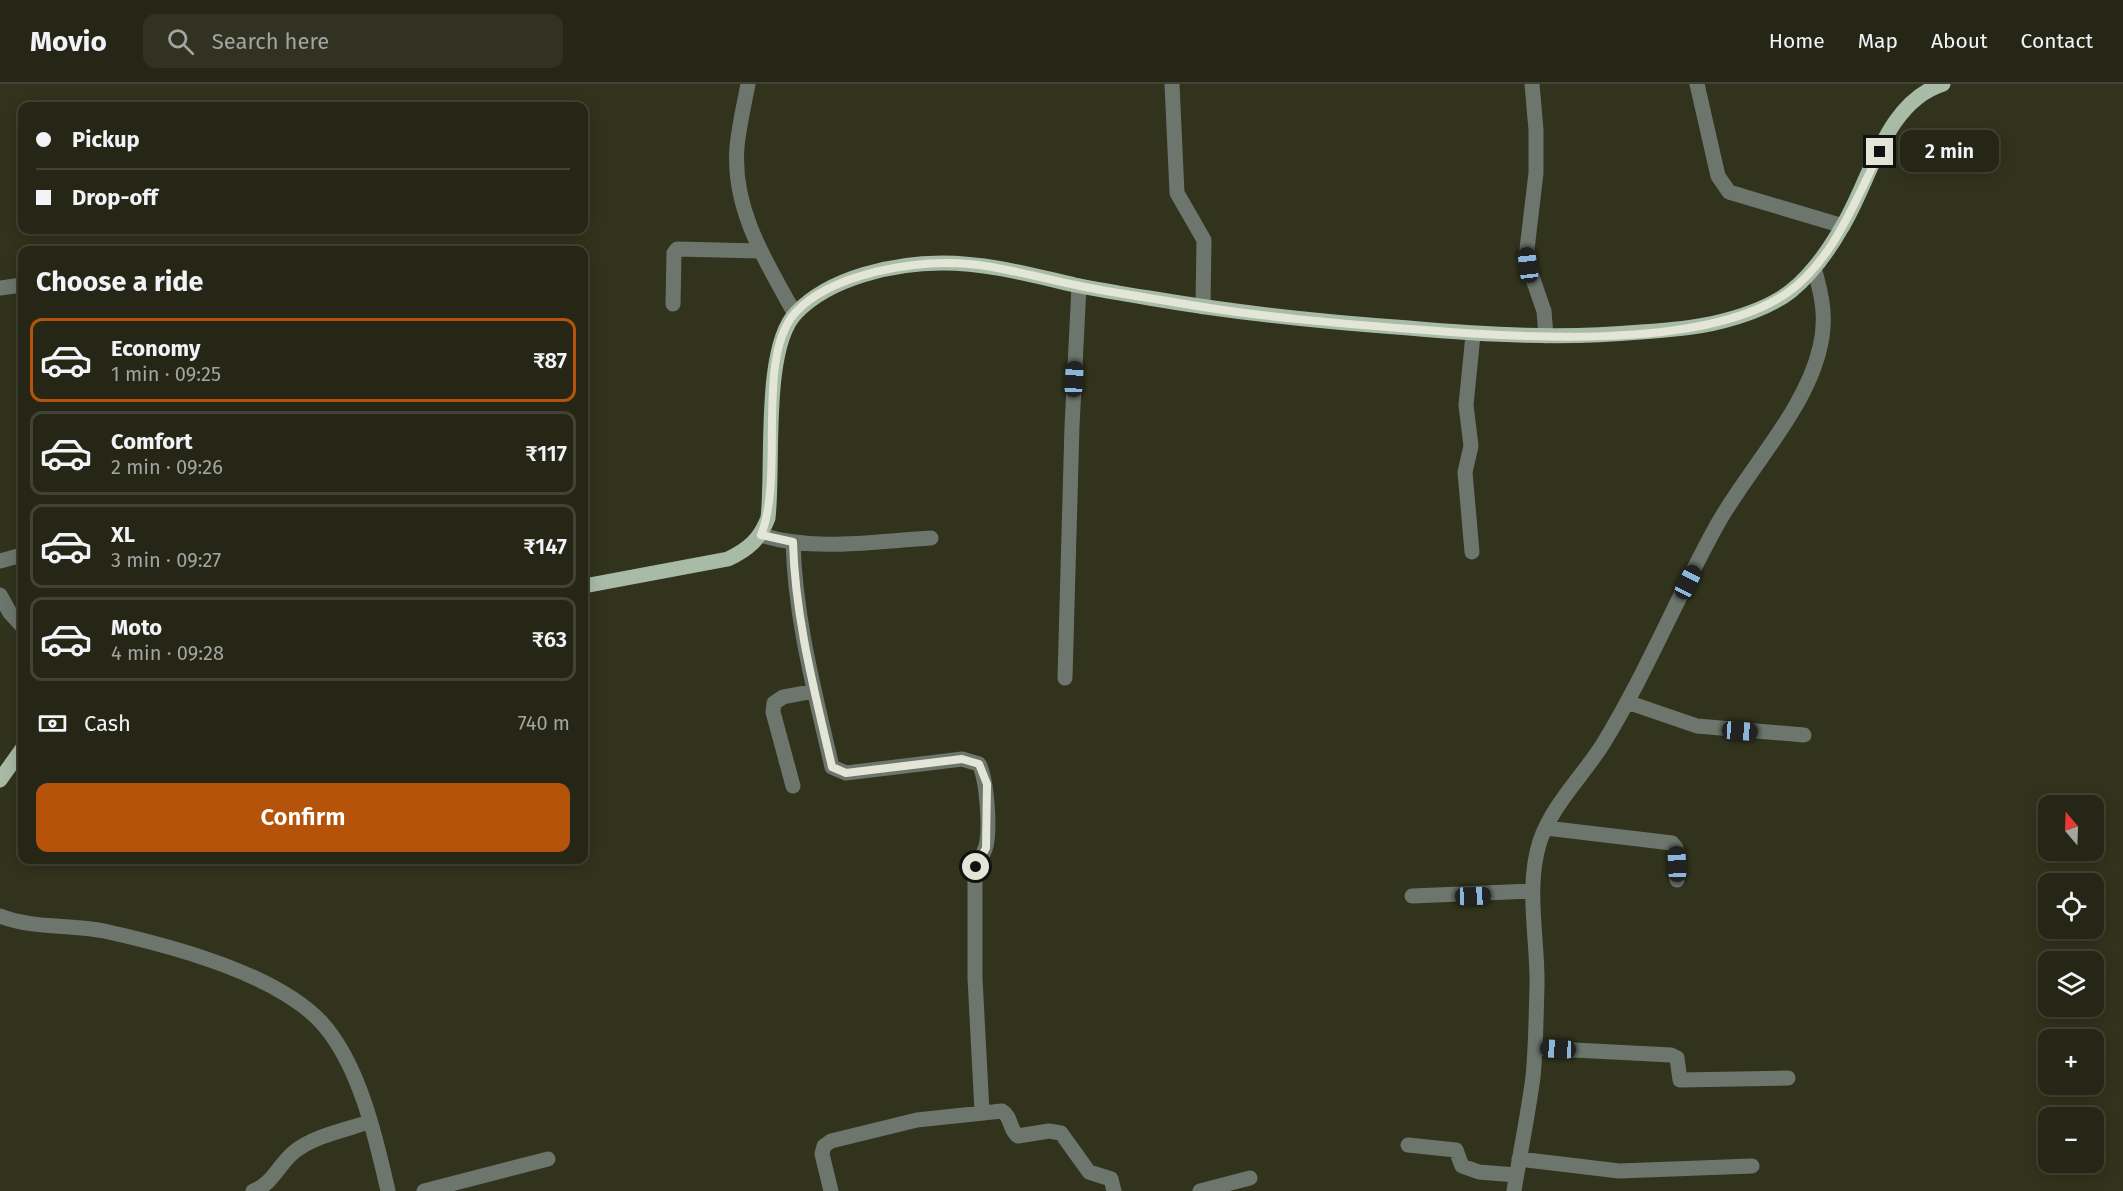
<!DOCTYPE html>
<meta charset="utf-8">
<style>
body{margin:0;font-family:"Fira Sans",sans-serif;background:#313222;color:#f1f3f6;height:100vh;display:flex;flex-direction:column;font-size:22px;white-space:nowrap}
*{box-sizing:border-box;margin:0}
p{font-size:20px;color:#a3a5a0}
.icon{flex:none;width:33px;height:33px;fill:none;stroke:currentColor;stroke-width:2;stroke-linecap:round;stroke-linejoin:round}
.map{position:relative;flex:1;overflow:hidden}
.side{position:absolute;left:18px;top:162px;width:570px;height:618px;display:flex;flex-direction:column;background:#252615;border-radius:12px;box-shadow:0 3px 15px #0003,0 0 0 2px #424334}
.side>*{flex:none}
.guide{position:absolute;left:18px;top:18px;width:570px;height:132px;border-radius:12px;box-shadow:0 3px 15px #0003,0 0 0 2px #424334;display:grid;align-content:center;height:132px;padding:0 18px;background:#252615}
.needle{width:39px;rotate:341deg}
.controls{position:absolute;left:2038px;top:711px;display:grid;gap:12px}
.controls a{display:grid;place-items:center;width:66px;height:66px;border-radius:12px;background:#252615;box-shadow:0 3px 15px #0003,0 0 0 2px #424334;font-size:30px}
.end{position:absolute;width:27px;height:27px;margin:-14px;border:8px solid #e3e5d7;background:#111;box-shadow:0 0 0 3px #111}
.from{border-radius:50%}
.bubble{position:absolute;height:42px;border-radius:12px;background:#252615;box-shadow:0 3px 15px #0003,0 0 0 2px #424334;font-size:20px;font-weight:600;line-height:42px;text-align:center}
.car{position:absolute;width:18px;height:36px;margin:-18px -9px;border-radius:8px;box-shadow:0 0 4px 2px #0007;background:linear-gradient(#222 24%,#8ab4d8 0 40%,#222 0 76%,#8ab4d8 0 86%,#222 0)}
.guide b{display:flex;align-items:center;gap:21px;height:57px;font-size:22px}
.guide b+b{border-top:2px solid #424334}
.guide i{width:15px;height:15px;background:#f1f3f6}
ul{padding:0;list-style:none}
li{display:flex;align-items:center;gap:18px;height:84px;margin:0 12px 9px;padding:0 6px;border:3px solid #424334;border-radius:12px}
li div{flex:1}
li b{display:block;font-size:22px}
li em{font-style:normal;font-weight:600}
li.active{border-color:#b45309}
li>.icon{width:54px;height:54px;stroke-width:1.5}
h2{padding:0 18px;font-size:27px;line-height:72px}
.pay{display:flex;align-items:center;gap:15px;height:66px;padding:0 18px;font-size:22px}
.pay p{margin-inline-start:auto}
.button{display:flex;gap:12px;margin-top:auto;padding:12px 18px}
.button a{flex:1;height:69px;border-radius:12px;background:#b45309;color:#fff;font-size:24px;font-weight:600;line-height:69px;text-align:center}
header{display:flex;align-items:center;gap:36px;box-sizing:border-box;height:84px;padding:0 30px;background:#252615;border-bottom:2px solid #424334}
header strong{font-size:28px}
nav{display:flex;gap:33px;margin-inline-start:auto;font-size:21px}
.search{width:420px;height:54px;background:#313222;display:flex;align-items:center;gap:15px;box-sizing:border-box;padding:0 21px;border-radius:12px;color:#a3a5a0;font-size:22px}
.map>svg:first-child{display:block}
</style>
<header>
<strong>Movio</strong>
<div class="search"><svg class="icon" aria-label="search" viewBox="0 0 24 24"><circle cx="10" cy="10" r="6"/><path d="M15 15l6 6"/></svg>Search here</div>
<nav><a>Home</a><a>Map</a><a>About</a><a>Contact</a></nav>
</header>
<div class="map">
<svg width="2123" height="1107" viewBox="0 0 2123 1107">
<rect width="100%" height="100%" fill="#31331c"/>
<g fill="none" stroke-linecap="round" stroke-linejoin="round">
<!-- minor -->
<path stroke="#6d766d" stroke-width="15" d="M 748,0 C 744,21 739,42 737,63 C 732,125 766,178 795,230
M 1172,0 L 1177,109 L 1204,156 L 1203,223
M 1532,0 L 1536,46 L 1536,89 L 1527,165 L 1528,181 L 1544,227 L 1546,252
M 1697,0 L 1718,92 L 1729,108 L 1843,142
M 0,204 L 22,201
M 673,220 L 674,169 L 677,165 L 759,167
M 761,451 C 815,468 876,457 931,454
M 793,458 C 795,535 815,609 832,683 L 846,689 L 962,675 L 979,680 C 987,696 991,749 985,765 C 981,775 976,781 975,792 L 975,894 L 982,1028
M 1472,468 L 1465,388 L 1471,362 L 1466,321 L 1473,251
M 0,477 L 22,471
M 0,511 L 10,529 L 22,542
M 1065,594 L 1072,342 L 1079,202
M 1627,618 L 1697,642 L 1804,651
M 793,702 L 773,628 L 774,619 L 783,613 L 814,607
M 1546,744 L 1672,759 L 1676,764 L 1677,796
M 1412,812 L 1532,807
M 0,832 C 32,845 71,840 104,847 C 168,861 275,889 321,938 C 359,979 376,1054 388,1107
M 1535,964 L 1671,971 L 1677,974 L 1680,996 L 1788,994
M 1408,1061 L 1456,1066 L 1462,1082 L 1479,1088 L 1516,1091
M 1519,1075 L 1619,1087 L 1752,1082
M 253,1107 C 273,1100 279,1080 294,1068 C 314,1052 345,1046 369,1038
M 424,1107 L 548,1075
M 831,1107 L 822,1070 L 824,1062 L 831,1057 L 917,1036 L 1002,1027 C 1012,1033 1009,1046 1018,1052 L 1049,1047 L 1061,1049 L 1089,1088 L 1111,1095 L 1114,1107
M 1200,1107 L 1250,1094
M 1514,1107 C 1520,1069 1528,1031 1533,993 C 1536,963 1536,932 1537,902 C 1538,854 1525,804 1540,757 C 1553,720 1582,693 1603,660 C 1646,590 1677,513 1717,441 C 1748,385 1806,326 1820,263 C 1827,235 1822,211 1814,184"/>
<!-- major -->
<path stroke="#a8bba7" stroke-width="15" d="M 584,502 L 728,475 C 749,465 760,455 768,434 C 774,383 762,264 796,229 C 830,193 895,179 942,179 C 988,179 1031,191 1075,201 C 1100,206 1124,210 1149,214 C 1236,229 1322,238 1409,244 C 1487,251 1563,255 1641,248 C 1669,246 1696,244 1723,237 C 1746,231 1772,222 1791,207 C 1812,190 1829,166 1842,143 C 1871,96 1885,18 1943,0
M 0,696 L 22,665"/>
</g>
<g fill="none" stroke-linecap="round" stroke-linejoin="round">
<!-- route -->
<path stroke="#e3e5d7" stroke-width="8" d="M 976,783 L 986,764 L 987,700 L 979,680 L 962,675 L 846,689 L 832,683 C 815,609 795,534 793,458 L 761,451 C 785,392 755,274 795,229 C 831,189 918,175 969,180 C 1006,183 1043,195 1080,202 C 1115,209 1150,214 1185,220 C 1260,233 1335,239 1411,245 C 1512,253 1702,268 1787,209 C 1833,177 1855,116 1880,68"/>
</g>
</svg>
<div class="controls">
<a><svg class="needle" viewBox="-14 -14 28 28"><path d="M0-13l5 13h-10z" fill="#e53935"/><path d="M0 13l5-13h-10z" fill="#a3a5a0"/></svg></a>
<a><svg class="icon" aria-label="locate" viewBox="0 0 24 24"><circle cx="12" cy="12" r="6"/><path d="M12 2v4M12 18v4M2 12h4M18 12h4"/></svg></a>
<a><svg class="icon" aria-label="layers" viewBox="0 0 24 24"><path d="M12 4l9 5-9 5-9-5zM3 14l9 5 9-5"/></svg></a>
<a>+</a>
<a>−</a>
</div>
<i class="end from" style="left:976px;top:783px"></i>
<i class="end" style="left:1880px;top:68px"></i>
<div class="bubble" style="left:1900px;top:46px;width:99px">2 min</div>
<i class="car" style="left:1528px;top:181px;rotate:353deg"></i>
<i class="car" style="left:1074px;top:295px;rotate:3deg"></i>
<i class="car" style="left:1688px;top:498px;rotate:27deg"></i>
<i class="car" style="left:1740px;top:647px;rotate:94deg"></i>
<i class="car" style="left:1677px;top:780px;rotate:358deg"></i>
<i class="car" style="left:1473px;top:812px;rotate:88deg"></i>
<i class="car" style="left:1558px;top:965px;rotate:273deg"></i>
<div class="guide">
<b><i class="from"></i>Pickup</b>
<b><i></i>Drop-off</b>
</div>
<section class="side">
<h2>Choose a ride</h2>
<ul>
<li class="active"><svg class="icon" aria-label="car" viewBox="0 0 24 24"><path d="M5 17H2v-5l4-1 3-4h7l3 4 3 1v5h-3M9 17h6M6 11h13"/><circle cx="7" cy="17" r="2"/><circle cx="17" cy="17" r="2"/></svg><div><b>Economy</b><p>1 min · 09:25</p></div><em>₹87</em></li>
<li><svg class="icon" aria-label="car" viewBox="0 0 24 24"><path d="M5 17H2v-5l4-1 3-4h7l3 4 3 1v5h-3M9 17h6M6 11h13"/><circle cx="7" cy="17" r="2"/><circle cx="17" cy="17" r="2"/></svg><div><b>Comfort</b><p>2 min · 09:26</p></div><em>₹117</em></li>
<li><svg class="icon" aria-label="car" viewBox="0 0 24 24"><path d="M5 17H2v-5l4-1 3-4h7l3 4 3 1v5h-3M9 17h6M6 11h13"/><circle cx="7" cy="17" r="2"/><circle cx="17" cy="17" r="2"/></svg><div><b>XL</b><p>3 min · 09:27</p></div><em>₹147</em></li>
<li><svg class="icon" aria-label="car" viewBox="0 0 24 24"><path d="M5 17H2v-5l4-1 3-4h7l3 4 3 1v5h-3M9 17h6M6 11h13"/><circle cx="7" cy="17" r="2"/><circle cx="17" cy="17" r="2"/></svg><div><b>Moto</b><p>4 min · 09:28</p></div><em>₹63</em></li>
</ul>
<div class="pay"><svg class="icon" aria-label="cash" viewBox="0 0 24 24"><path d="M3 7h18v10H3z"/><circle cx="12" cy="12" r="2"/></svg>Cash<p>740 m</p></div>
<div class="button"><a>Confirm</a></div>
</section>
</div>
